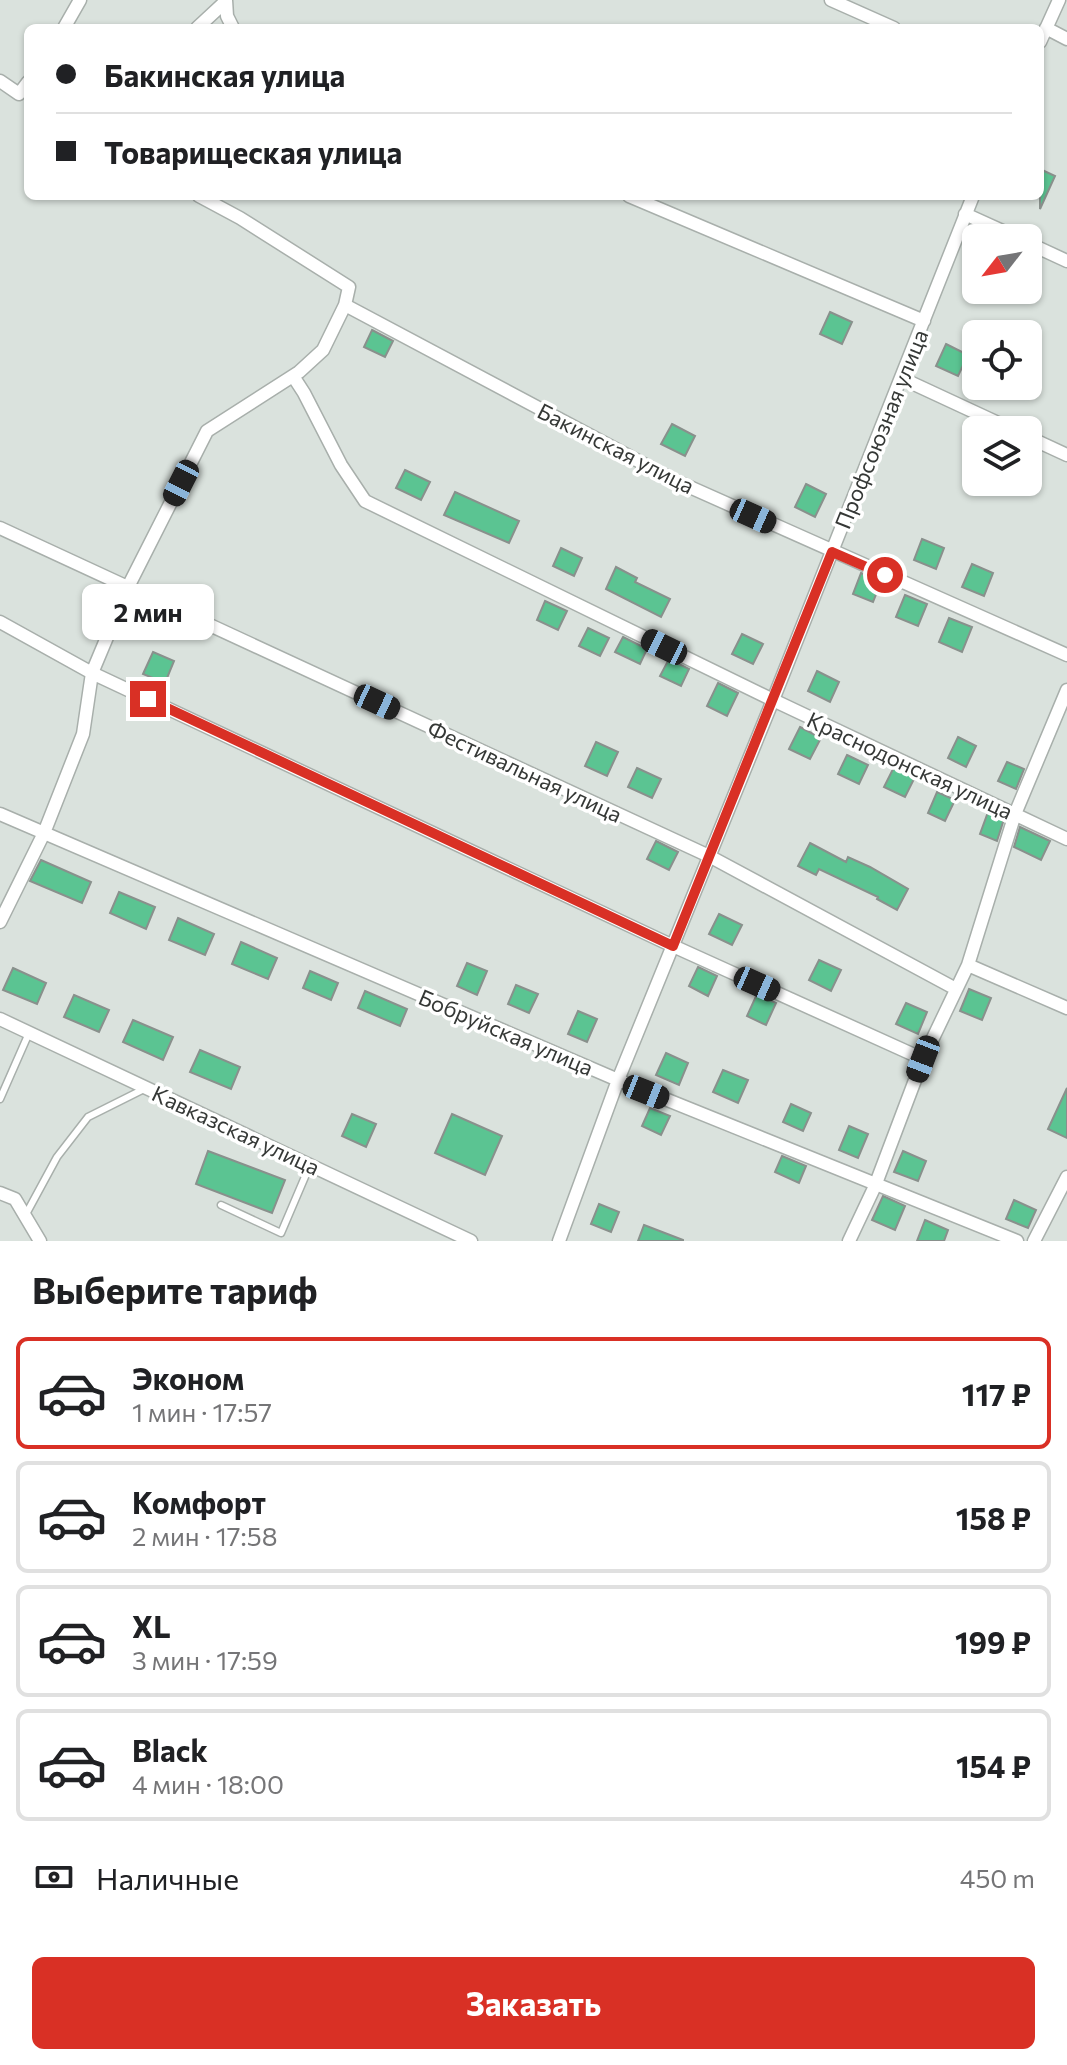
<!DOCTYPE html>
<html lang="ru">
<meta charset="utf-8">
<style>
body{margin:0;font-family:Commissioner,sans-serif;background:#f6f6f6;color:#202124;height:100vh;display:flex;flex-direction:column;font-size:30px;white-space:nowrap}
*{box-sizing:border-box;margin:0}
p{font-size:26px;color:#757577}
.icon{flex:none;width:44px;height:44px;fill:none;stroke:currentColor;stroke-width:2;stroke-linecap:round;stroke-linejoin:round}
.map{position:relative;height:1241px;overflow:hidden}
.details{display:flex;flex-direction:column;background:#fff;flex:1}
.details>*{flex:none}
.hud{position:absolute;left:24px;top:24px;width:1020px;height:176px;border-radius:12px;box-shadow:0 2px 6px #0004;display:grid;align-content:center;height:176px;padding:0 32px;background:#fff}
.needle{width:52px;rotate:239deg}
.tools{position:absolute;left:962px;top:224px;display:grid;gap:16px}
.tools a{display:grid;place-items:center;width:80px;height:80px;border-radius:12px;background:#fff;box-shadow:0 2px 6px #0004;font-size:40px}
.end{position:absolute;width:36px;height:36px;margin:-18px;border:10px solid #d93025;background:#fff;box-shadow:0 0 0 4px #fff}
.from{border-radius:50%}
.bubble{position:absolute;height:56px;border-radius:12px;background:#fff;box-shadow:0 2px 6px #0004;font-size:26px;font-weight:700;line-height:56px;text-align:center}
.car{position:absolute;width:24px;height:48px;margin:-24px -12px;border-radius:10px;box-shadow:0 0 6px 2px #0007;background:linear-gradient(#222 24%,#8ab4d8 0 40%,#222 0 76%,#8ab4d8 0 86%,#222 0)}
.hud b{display:flex;align-items:center;gap:28px;height:76px;font-size:30px}
.hud b+b{border-top:2px solid #e0e0e0}
.hud i{width:20px;height:20px;background:#202124}
ul{padding:0;list-style:none}
li{display:flex;align-items:center;gap:24px;height:112px;margin:0 16px 12px;padding:0 16px;border:4px solid #e0e0e0;border-radius:12px}
li div{flex:1}
li b{display:block;font-size:30px}
li em{font-style:normal;font-weight:700}
li.selected{border-color:#d93025}
li>.icon{width:72px;height:72px;stroke-width:1.5}
h2{padding:0 32px;font-size:36px;line-height:96px}
.pay{display:flex;align-items:center;gap:20px;height:88px;padding:0 32px;font-size:30px}
.pay p{margin-inline-start:auto}
.primary-button{display:flex;gap:16px;margin-top:auto;padding:16px 32px}
.primary-button a{flex:1;height:92px;border-radius:12px;background:#d93025;color:#fff;font-size:32px;font-weight:700;line-height:92px;text-align:center}
.map>svg:first-child{display:block}
</style>
<div class="map">
<svg width="1067" height="1241" viewBox="0 0 1067 1241">
<rect width="100%" height="100%" fill="#dae2dd"/>
<!-- building -->
<path fill="#5bc492" stroke="#89908c" stroke-width="2" d="M 1040,169 L 1055,176 L 1040,209 Z
M 830,312 L 852,322 L 842,344 L 820,334 Z
M 372,330 L 393,341 L 385,357 L 364,347 Z
M 946,344 L 968,355 L 958,376 L 936,366 Z
M 672,424 L 695,436 L 685,456 L 661,444 Z
M 405,470 L 430,482 L 421,500 L 396,488 Z
M 806,484 L 826,494 L 815,517 L 795,507 Z
M 455,492 L 519,521 L 509,543 L 444,515 Z
M 922,539 L 944,548 L 936,569 L 914,560 Z
M 561,548 L 582,558 L 574,576 L 553,566 Z
M 972,564 L 993,573 L 984,596 L 962,587 Z
M 616,567 L 637,578 L 635,582 L 670,599 L 661,617 L 606,589 Z
M 861,573 L 881,582 L 873,602 L 853,594 Z
M 905,595 L 927,604 L 918,626 L 896,617 Z
M 545,601 L 567,611 L 558,630 L 537,620 Z
M 949,618 L 972,627 L 962,652 L 939,642 Z
M 588,628 L 609,638 L 600,656 L 579,646 Z
M 742,634 L 763,644 L 753,664 L 732,654 Z
M 623,637 L 647,649 L 640,664 L 615,652 Z
M 153,652 L 174,661 L 165,683 L 143,674 Z
M 669,659 L 689,669 L 681,686 L 660,676 Z
M 817,671 L 839,682 L 830,702 L 808,691 Z
M 718,683 L 738,693 L 727,716 L 707,706 Z
M 800,727 L 821,738 L 810,759 L 789,749 Z
M 958,737 L 976,746 L 966,767 L 948,758 Z
M 596,742 L 618,752 L 607,776 L 585,766 Z
M 847,755 L 868,765 L 859,784 L 838,774 Z
M 1007,762 L 1024,769 L 1016,789 L 998,781 Z
M 894,767 L 915,777 L 905,797 L 884,787 Z
M 637,768 L 661,779 L 652,798 L 628,787 Z
M 937,792 L 955,800 L 945,821 L 928,813 Z
M 988,812 L 1004,819 L 997,841 L 980,834 Z
M 1020,827 L 1050,841 L 1041,860 L 1014,847 Z
M 656,841 L 678,852 L 669,870 L 647,859 Z
M 810,843 L 846,862 L 848,857 L 870,867 L 908,889 L 897,910 L 877,899 L 878,897 L 819,869 L 816,875 L 798,866 Z
M 41,860 L 91,882 L 82,903 L 30,881 Z
M 119,892 L 155,907 L 146,929 L 110,913 Z
M 719,914 L 742,925 L 732,945 L 709,934 Z
M 178,918 L 214,934 L 205,955 L 169,940 Z
M 241,942 L 277,958 L 268,979 L 232,964 Z
M 819,960 L 841,970 L 831,991 L 809,980 Z
M 467,963 L 487,971 L 477,995 L 457,986 Z
M 698,967 L 717,976 L 708,996 L 689,986 Z
M 13,968 L 46,983 L 37,1004 L 3,990 Z
M 310,971 L 338,983 L 331,1000 L 303,988 Z
M 516,985 L 538,994 L 529,1013 L 508,1004 Z
M 969,989 L 991,998 L 982,1020 L 960,1011 Z
M 365,991 L 407,1009 L 400,1026 L 358,1008 Z
M 757,994 L 776,1003 L 766,1025 L 747,1016 Z
M 74,995 L 109,1010 L 99,1032 L 64,1017 Z
M 906,1003 L 927,1012 L 918,1034 L 896,1024 Z
M 578,1011 L 597,1019 L 587,1042 L 568,1034 Z
M 133,1020 L 173,1037 L 163,1060 L 123,1042 Z
M 200,1050 L 240,1067 L 231,1089 L 190,1072 Z
M 666,1053 L 688,1063 L 679,1085 L 656,1075 Z
M 723,1070 L 748,1080 L 738,1103 L 713,1092 Z
M 1067,1088 L 1067,1138 L 1048,1129 Z
M 791,1104 L 811,1113 L 803,1131 L 783,1122 Z
M 650,1108 L 670,1116 L 661,1135 L 642,1126 Z
M 352,1114 L 376,1124 L 366,1147 L 342,1136 Z
M 452,1114 L 502,1136 L 485,1175 L 435,1153 Z
M 849,1126 L 868,1134 L 858,1158 L 839,1150 Z
M 208,1151 L 285,1180 L 272,1213 L 196,1184 Z
M 903,1151 L 926,1161 L 918,1181 L 894,1172 Z
M 782,1156 L 806,1166 L 799,1183 L 775,1172 Z
M 883,1196 L 905,1206 L 895,1230 L 872,1220 Z
M 1014,1200 L 1036,1210 L 1028,1228 L 1006,1219 Z
M 599,1204 L 619,1212 L 611,1232 L 591,1224 Z
M 925,1220 L 948,1230 L 944,1241 L 917,1241 Z
M 644,1225 L 683,1240 L 683,1241 L 638,1241 Z"/>
<g fill="none" stroke-linecap="round" stroke-linejoin="round">
<!-- lane casing -->
<g stroke="#a8afab" stroke-width="9">
<path id="lane" d="M 0,1099 L 29,1033
M 221,1205 L 281,1233 L 310,1165
M 25,1216 L 57,1157 L 88,1117 L 144,1089"/>
</g>
<!-- street casing -->
<g stroke="#a8afab" stroke-width="15">
<path id="street" d="M 226,0 L 227,16 L 233,28
M 831,0 L 894,28
M 64,28 L 80,0
M 197,28 L 226,1
M 1046,28 L 1067,39
M 1040,42 L 1059,0
M 0,81 L 19,94 L 28,82
M 199,196 L 240,218 L 349,287 L 345,305
M 629,196 L 924,321
M 965,214 L 1018,238
M 1028,243 L 1067,261
M 293,376 L 304,393 L 341,465 L 365,501 L 773,700 L 1067,839
M 901,378 L 1013,430
M 1028,437 L 1067,455
M 0,528 L 709,856 L 956,989
M 0,622 L 92,673 L 673,946 L 923,1059
M 0,814 L 618,1080 L 1017,1241
M 0,922 L 44,833 L 83,734 L 92,673 L 128,587 L 207,431 L 299,372 L 323,350 L 345,305 L 674,480 L 1067,655
M 968,965 L 1067,1008
M 0,1019 L 471,1241
M 0,1193 L 15,1199 L 40,1241
M 559,1241 L 618,1080 L 773,700 L 973,196
M 849,1241 L 875,1186 L 923,1059 L 968,965 L 1015,814 L 1067,690
M 1034,1241 L 1067,1177"/>
</g>
<!-- lane -->
<use href="#lane" stroke="#fff" stroke-width="6"/>
<!-- street -->
<use href="#street" stroke="#fff" stroke-width="12"/>
</g>
<g fill="none" stroke-linecap="round" stroke-linejoin="round">
<!-- route -->
<path stroke="#d93025" stroke-width="10" d="M 148,699 L 673,946 L 832,552 L 885,575"/>
</g>
<g text-anchor="middle" dominant-baseline="central" stroke-width="7" stroke-linejoin="round" paint-order="stroke">
<!-- street labels -->
<g font-size="22" fill="#353836" stroke="#fff">
<text transform="translate(881 429) rotate(-68)">Профсоюзная улица</text>
<text transform="translate(616 448) rotate(27)">Бакинская улица</text>
<text transform="translate(910 765) rotate(25)">Краснодонская улица</text>
<text transform="translate(525 771) rotate(25)">Фестивальная улица</text>
<text transform="translate(506 1032) rotate(23)">Бобруйская улица</text>
<text transform="translate(236 1130) rotate(25)">Кавказская улица</text>
</g>
</g>
</svg>
<div class="tools">
<a><svg class="needle" viewBox="-14 -14 28 28"><path d="M0-13l5 13h-10z" fill="#e53935"/><path d="M0 13l5-13h-10z" fill="#757577"/></svg></a>
<a><svg class="icon" aria-label="locate" viewBox="0 0 24 24"><circle cx="12" cy="12" r="6"/><path d="M12 2v4M12 18v4M2 12h4M18 12h4"/></svg></a>
<a><svg class="icon" aria-label="layers" viewBox="0 0 24 24"><path d="M12 4l9 5-9 5-9-5zM3 14l9 5 9-5"/></svg></a>
</div>
<i class="end from" style="left:885px;top:575px"></i>
<i class="end" style="left:148px;top:699px"></i>
<div class="bubble" style="left:82px;top:584px;width:132px">2 мин</div>
<i class="car" style="left:181px;top:483px;rotate:207deg"></i>
<i class="car" style="left:753px;top:516px;rotate:114deg"></i>
<i class="car" style="left:664px;top:647px;rotate:296deg"></i>
<i class="car" style="left:377px;top:702px;rotate:115deg"></i>
<i class="car" style="left:757px;top:984px;rotate:114deg"></i>
<i class="car" style="left:923px;top:1059px;rotate:201deg"></i>
<i class="car" style="left:646px;top:1092px;rotate:112deg"></i>
<div class="hud">
<b><i class="from"></i>Бакинская улица</b>
<b><i></i>Товарищеская улица</b>
</div>
</div>
<section class="details">
<h2>Выберите тариф</h2>
<ul>
<li class="selected"><svg class="icon" aria-label="car" viewBox="0 0 24 24"><path d="M5 17H2v-5l4-1 3-4h7l3 4 3 1v5h-3M9 17h6M6 11h13"/><circle cx="7" cy="17" r="2"/><circle cx="17" cy="17" r="2"/></svg><div><b>Эконом</b><p>1 мин · 17:57</p></div><em>117 ₽</em></li>
<li><svg class="icon" aria-label="car" viewBox="0 0 24 24"><path d="M5 17H2v-5l4-1 3-4h7l3 4 3 1v5h-3M9 17h6M6 11h13"/><circle cx="7" cy="17" r="2"/><circle cx="17" cy="17" r="2"/></svg><div><b>Комфорт</b><p>2 мин · 17:58</p></div><em>158 ₽</em></li>
<li><svg class="icon" aria-label="car" viewBox="0 0 24 24"><path d="M5 17H2v-5l4-1 3-4h7l3 4 3 1v5h-3M9 17h6M6 11h13"/><circle cx="7" cy="17" r="2"/><circle cx="17" cy="17" r="2"/></svg><div><b>XL</b><p>3 мин · 17:59</p></div><em>199 ₽</em></li>
<li><svg class="icon" aria-label="car" viewBox="0 0 24 24"><path d="M5 17H2v-5l4-1 3-4h7l3 4 3 1v5h-3M9 17h6M6 11h13"/><circle cx="7" cy="17" r="2"/><circle cx="17" cy="17" r="2"/></svg><div><b>Black</b><p>4 мин · 18:00</p></div><em>154 ₽</em></li>
</ul>
<div class="pay"><svg class="icon" aria-label="cash" viewBox="0 0 24 24"><path d="M3 7h18v10H3z"/><circle cx="12" cy="12" r="2"/></svg>Наличные<p>450 m</p></div>
<div class="primary-button"><a>Заказать</a></div>
</section>
